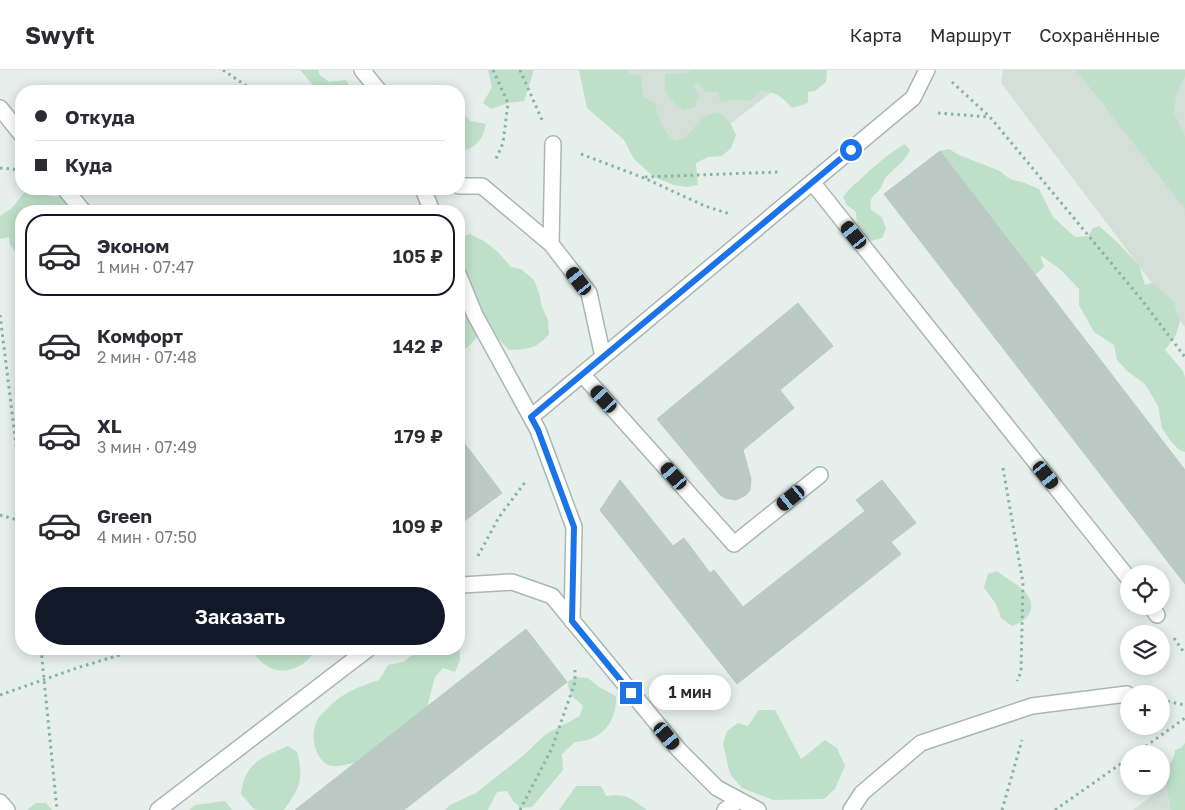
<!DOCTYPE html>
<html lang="ru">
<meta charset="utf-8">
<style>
body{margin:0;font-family:"Golos Text",sans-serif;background:#f2f2f3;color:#2b2b33;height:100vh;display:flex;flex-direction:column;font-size:19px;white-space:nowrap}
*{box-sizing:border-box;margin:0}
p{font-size:16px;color:#7c7c81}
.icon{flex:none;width:28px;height:28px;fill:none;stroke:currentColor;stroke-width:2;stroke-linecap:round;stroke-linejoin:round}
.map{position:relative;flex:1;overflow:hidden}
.panel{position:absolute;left:15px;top:135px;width:450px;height:450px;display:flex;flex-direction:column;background:#fff;border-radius:20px;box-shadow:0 2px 12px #0003}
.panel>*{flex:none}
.top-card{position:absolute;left:15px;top:15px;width:450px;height:110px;border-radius:20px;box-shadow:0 2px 12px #0003;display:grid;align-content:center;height:110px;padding:0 20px;background:#fff}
.buttons{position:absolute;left:1120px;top:495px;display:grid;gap:10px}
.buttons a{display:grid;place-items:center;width:50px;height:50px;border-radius:50%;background:#fff;box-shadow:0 2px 12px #0003;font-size:25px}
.end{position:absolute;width:22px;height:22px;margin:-11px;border:6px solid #1a73e8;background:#fff;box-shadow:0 0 0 2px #fff}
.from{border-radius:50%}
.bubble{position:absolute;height:35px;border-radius:18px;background:#fff;box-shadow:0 2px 12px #0003;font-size:16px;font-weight:600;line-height:35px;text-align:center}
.car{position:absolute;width:15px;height:30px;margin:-15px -8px;border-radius:6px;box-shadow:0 0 4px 1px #0007;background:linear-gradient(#222 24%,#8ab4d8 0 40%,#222 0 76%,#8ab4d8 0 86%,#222 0)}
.top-card b{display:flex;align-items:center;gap:18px;height:48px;font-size:19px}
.top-card b+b{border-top:1px solid #e1e1e2}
.top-card i{width:12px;height:12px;background:#2b2b33}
ul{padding:9px 0 0;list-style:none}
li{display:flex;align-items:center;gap:15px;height:82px;margin:0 10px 8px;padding:0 10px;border:2px solid transparent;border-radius:20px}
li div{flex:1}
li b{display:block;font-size:19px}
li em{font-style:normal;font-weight:600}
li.current{border-color:#111827}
li>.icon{width:45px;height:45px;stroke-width:1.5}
.action{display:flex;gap:10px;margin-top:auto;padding:10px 20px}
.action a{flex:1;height:58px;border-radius:30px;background:#111827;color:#fff;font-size:20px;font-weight:600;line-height:58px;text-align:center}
header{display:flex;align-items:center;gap:30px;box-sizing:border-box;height:70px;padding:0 25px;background:#fff;border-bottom:1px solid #e1e1e2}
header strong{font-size:24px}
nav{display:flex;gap:28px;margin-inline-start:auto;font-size:18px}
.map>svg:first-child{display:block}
</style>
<header>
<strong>Swyft</strong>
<nav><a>Карта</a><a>Маршрут</a><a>Сохранённые</a></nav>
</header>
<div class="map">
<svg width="1185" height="740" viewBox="0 0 1185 740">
<rect width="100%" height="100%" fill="#e6efeb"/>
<!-- built -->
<path fill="#d4dfda" d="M 594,0 L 800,0 L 672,99 Z
M 1003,0 L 1185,0 L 1185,257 L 1001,13 Z
M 1185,701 L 1185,740 L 1133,740 L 1166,715 Z"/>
<!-- green -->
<path fill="#bfe0c8" d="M 300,0 L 318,0 L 320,5 L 329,12 L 346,10 L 352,21 L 316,21 L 313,15 Z
M 488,0 L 534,0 L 524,31 L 508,33 L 491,39 L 483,33 L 492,17 Z
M 579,0 L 627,0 L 630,4 L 641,6 L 643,26 L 655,33 C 658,48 663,62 675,71 L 684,68 L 705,46 L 717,42 C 728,47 732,55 736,65 L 731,78 L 722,86 L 708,87 L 696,93 L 698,115 L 687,117 L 674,115 L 654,107 L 634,89 L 624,70 L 587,38 Z
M 690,0 L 827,0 L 826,12 L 815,21 L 808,22 L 808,33 L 792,38 C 782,27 777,22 761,20 L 750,31 L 734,30 L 721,33 L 718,22 L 706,22 L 698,13 L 694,16 L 699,25 L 695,37 L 683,40 C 669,28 661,24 666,4 L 688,3 Z
M 1076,0 L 1185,0 L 1185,6 L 1176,25 L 1174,42 L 1185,67 L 1185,139 Z
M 464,44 L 470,51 L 486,54 C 482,72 476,77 459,82 L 459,46 Z
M 905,74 L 910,80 C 905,91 896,97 888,105 C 884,108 883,114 880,119 C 873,128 869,126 871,140 L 882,147 L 886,159 L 882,168 L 871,171 C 860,164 856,155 856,142 L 847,135 L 843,127 C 850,117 858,112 866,104 C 879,92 891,82 905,74 Z
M 949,79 L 959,85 L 1000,101 L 1010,109 L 1025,113 L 1039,119 L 1053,147 L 1075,167 L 1088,166 L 1093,158 L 1099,156 L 1116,171 L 1139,195 L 1145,215 L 1152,213 L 1173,230 L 1180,251 L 1176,265 L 1165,280 L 1183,301 L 1185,307 L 1185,382 L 1179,380 L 1169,369 L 1162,358 L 1158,336 L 1145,314 L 1127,301 L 1117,290 L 1114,275 L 1094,262 L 1079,235 L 1079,219 L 1060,199 L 1040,185 L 1044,197 L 1035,205 L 940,81 Z
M 27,119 L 45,119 L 48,120 L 49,126 L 63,127 L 69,141 L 21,141 L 21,215 L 16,200 L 19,186 L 10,175 L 9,167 L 0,169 L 0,146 L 12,138 Z
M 470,164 L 484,171 L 498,182 L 511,197 L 521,199 L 534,210 L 539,223 L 542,237 L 548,250 L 549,264 C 536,279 528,279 509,280 L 491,261 L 483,260 L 468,277 L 462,280 L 459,278 L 459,243 L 464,232 L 459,225 L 459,168 Z
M 997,501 C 1005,508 1017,513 1023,520 C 1039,535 1030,550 1012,556 L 1001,548 L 996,534 L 984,518 L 988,504 Z
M 459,574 L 460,590 L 455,602 L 443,598 L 435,607 L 427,637 L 355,693 C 347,694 336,698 328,695 C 313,687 310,662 318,649 C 319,646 323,643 326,640 C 343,622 356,618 379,610 L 388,595 L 403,592 L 420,579 L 459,579 Z
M 251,579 L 319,579 C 313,583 308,591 301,595 C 281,608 261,597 251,579 Z
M 576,607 L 588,608 L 599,617 L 616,626 C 617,653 601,671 575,672 L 562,684 L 563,700 L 532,737 L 521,738 L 513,731 L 507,721 L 497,722 L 488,740 L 445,740 L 450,735 L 476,723 L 524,685 L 546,664 L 580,646 L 583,636 L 571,625 L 567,612 Z
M 759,640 L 775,640 L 801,689 L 825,670 L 837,678 L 845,696 L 835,719 L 824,729 L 773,730 L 742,718 L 730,704 L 723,674 L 727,661 L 738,653 L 748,656 Z
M 1185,673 L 1185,740 L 1171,740 C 1169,727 1164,712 1167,699 C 1170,691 1174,691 1175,680 L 1181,678 Z
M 288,676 L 297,682 C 304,709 300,718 284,740 L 257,740 L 254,739 L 241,724 C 245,692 261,688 288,676 Z
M 576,716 L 601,716 L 606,726 C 628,723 630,728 647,740 L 559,740 Z
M 225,731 L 232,740 L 189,740 L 195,735 Z
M 36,733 L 46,733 L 52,740 L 27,740 Z"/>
<!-- building -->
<path fill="#bbcac4" stroke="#b8c9c2" d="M 940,81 L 1185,400 L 1185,514 L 884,124 Z
M 798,233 L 833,276 L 780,320 L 794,338 L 743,380 L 751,409 L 750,420 L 746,425 L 736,430 L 725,428 L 720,425 L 657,349 Z
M 459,366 L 502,423 L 459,455 Z
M 620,410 L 673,476 L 684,468 L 710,503 L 714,500 L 743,537 L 865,441 L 856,430 L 882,410 L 916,453 L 891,472 L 901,484 L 737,614 L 600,440 Z
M 526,559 L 567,612 L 404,740 L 295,740 Z"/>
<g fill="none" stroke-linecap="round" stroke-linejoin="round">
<!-- service casing -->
<g stroke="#a8b8b2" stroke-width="18">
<path id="service" d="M 362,0 L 379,21
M 0,38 L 21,64
M 812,112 L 1129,509
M 459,116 L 482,116 L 551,174 L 589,223 L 603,287
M 65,119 L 83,141
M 423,119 L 432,141
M 551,174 L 553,74
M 459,206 L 475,245 L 538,360 L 574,457 L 572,551
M 582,304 L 734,474 L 820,405
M 531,347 L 913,28 L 927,0
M 459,512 L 462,515 L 512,512 L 552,526 L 679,680 L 717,718 L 758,740
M 1151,536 L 1157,545
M 0,732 L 7,740
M 158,740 L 368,579
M 725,740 L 739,730
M 851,740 L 862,723 L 921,673 L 1032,636 L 1127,624"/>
</g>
<!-- path -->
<path stroke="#86b3a5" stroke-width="3" stroke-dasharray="2.5 4" stroke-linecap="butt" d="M 223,0 L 254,21
M 493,0 L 508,33 L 503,73 L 495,91
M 520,0 L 542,50
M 952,12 L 990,47 L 1141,229 L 1185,287
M 938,43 L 989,47
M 581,84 L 644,108 L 705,136 L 730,144
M 0,98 L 21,100
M 645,107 L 779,102
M 0,245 L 21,415
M 1003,398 L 1023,513 L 1021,602 L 1017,611
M 0,445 L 21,451
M 478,486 L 499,447 L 526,411
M 1174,568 L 1185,584
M 41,579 L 57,740
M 0,625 L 77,598 L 139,579
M 1161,630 L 1185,635
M 1135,684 L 1185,648
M 520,740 L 552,678 L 575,612 L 575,600
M 1002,740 L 1022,670
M 1055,740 L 1129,688"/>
<!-- service -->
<use href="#service" stroke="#fff" stroke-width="15"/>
</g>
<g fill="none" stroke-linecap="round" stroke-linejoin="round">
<!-- route -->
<path stroke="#1a73e8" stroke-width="6" d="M 631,623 L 572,551 L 574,457 L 538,360 L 531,347 L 851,80"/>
</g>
</svg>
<div class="buttons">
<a><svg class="icon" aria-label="locate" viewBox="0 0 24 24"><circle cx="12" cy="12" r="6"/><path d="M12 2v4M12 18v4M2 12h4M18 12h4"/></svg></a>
<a><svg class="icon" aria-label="layers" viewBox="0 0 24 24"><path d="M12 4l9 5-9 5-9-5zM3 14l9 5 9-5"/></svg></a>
<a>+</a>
<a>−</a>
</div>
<i class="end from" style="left:851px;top:80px"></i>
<i class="end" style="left:631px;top:623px"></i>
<div class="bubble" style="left:649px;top:605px;width:82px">1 мин</div>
<i class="car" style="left:854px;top:165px;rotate:321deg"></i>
<i class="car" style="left:579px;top:211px;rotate:323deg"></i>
<i class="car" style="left:604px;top:329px;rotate:318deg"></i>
<i class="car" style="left:1046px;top:405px;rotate:141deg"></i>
<i class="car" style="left:674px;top:406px;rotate:319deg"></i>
<i class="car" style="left:791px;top:428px;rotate:231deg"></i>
<i class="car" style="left:667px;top:666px;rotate:140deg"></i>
<div class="top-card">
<b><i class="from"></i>Откуда</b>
<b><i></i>Куда</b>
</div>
<section class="panel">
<ul>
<li class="current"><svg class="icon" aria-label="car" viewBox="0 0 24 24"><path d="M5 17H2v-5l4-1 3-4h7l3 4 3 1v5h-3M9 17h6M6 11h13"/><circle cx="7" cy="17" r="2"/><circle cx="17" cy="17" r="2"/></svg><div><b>Эконом</b><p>1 мин · 07:47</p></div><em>105 ₽</em></li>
<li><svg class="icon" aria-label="car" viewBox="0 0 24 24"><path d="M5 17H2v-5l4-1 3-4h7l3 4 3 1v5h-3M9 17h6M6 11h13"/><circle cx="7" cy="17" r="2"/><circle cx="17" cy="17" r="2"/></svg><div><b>Комфорт</b><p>2 мин · 07:48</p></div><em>142 ₽</em></li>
<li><svg class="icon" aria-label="car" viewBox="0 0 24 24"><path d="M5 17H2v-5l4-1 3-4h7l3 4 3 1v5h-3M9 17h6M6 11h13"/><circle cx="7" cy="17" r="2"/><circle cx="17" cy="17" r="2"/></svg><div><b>XL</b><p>3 мин · 07:49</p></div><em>179 ₽</em></li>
<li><svg class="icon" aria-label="car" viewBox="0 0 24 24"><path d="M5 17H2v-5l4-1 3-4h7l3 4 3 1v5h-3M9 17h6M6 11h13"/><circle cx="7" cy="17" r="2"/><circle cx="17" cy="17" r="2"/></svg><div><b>Green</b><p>4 мин · 07:50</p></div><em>109 ₽</em></li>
</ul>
<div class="action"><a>Заказать</a></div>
</section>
</div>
